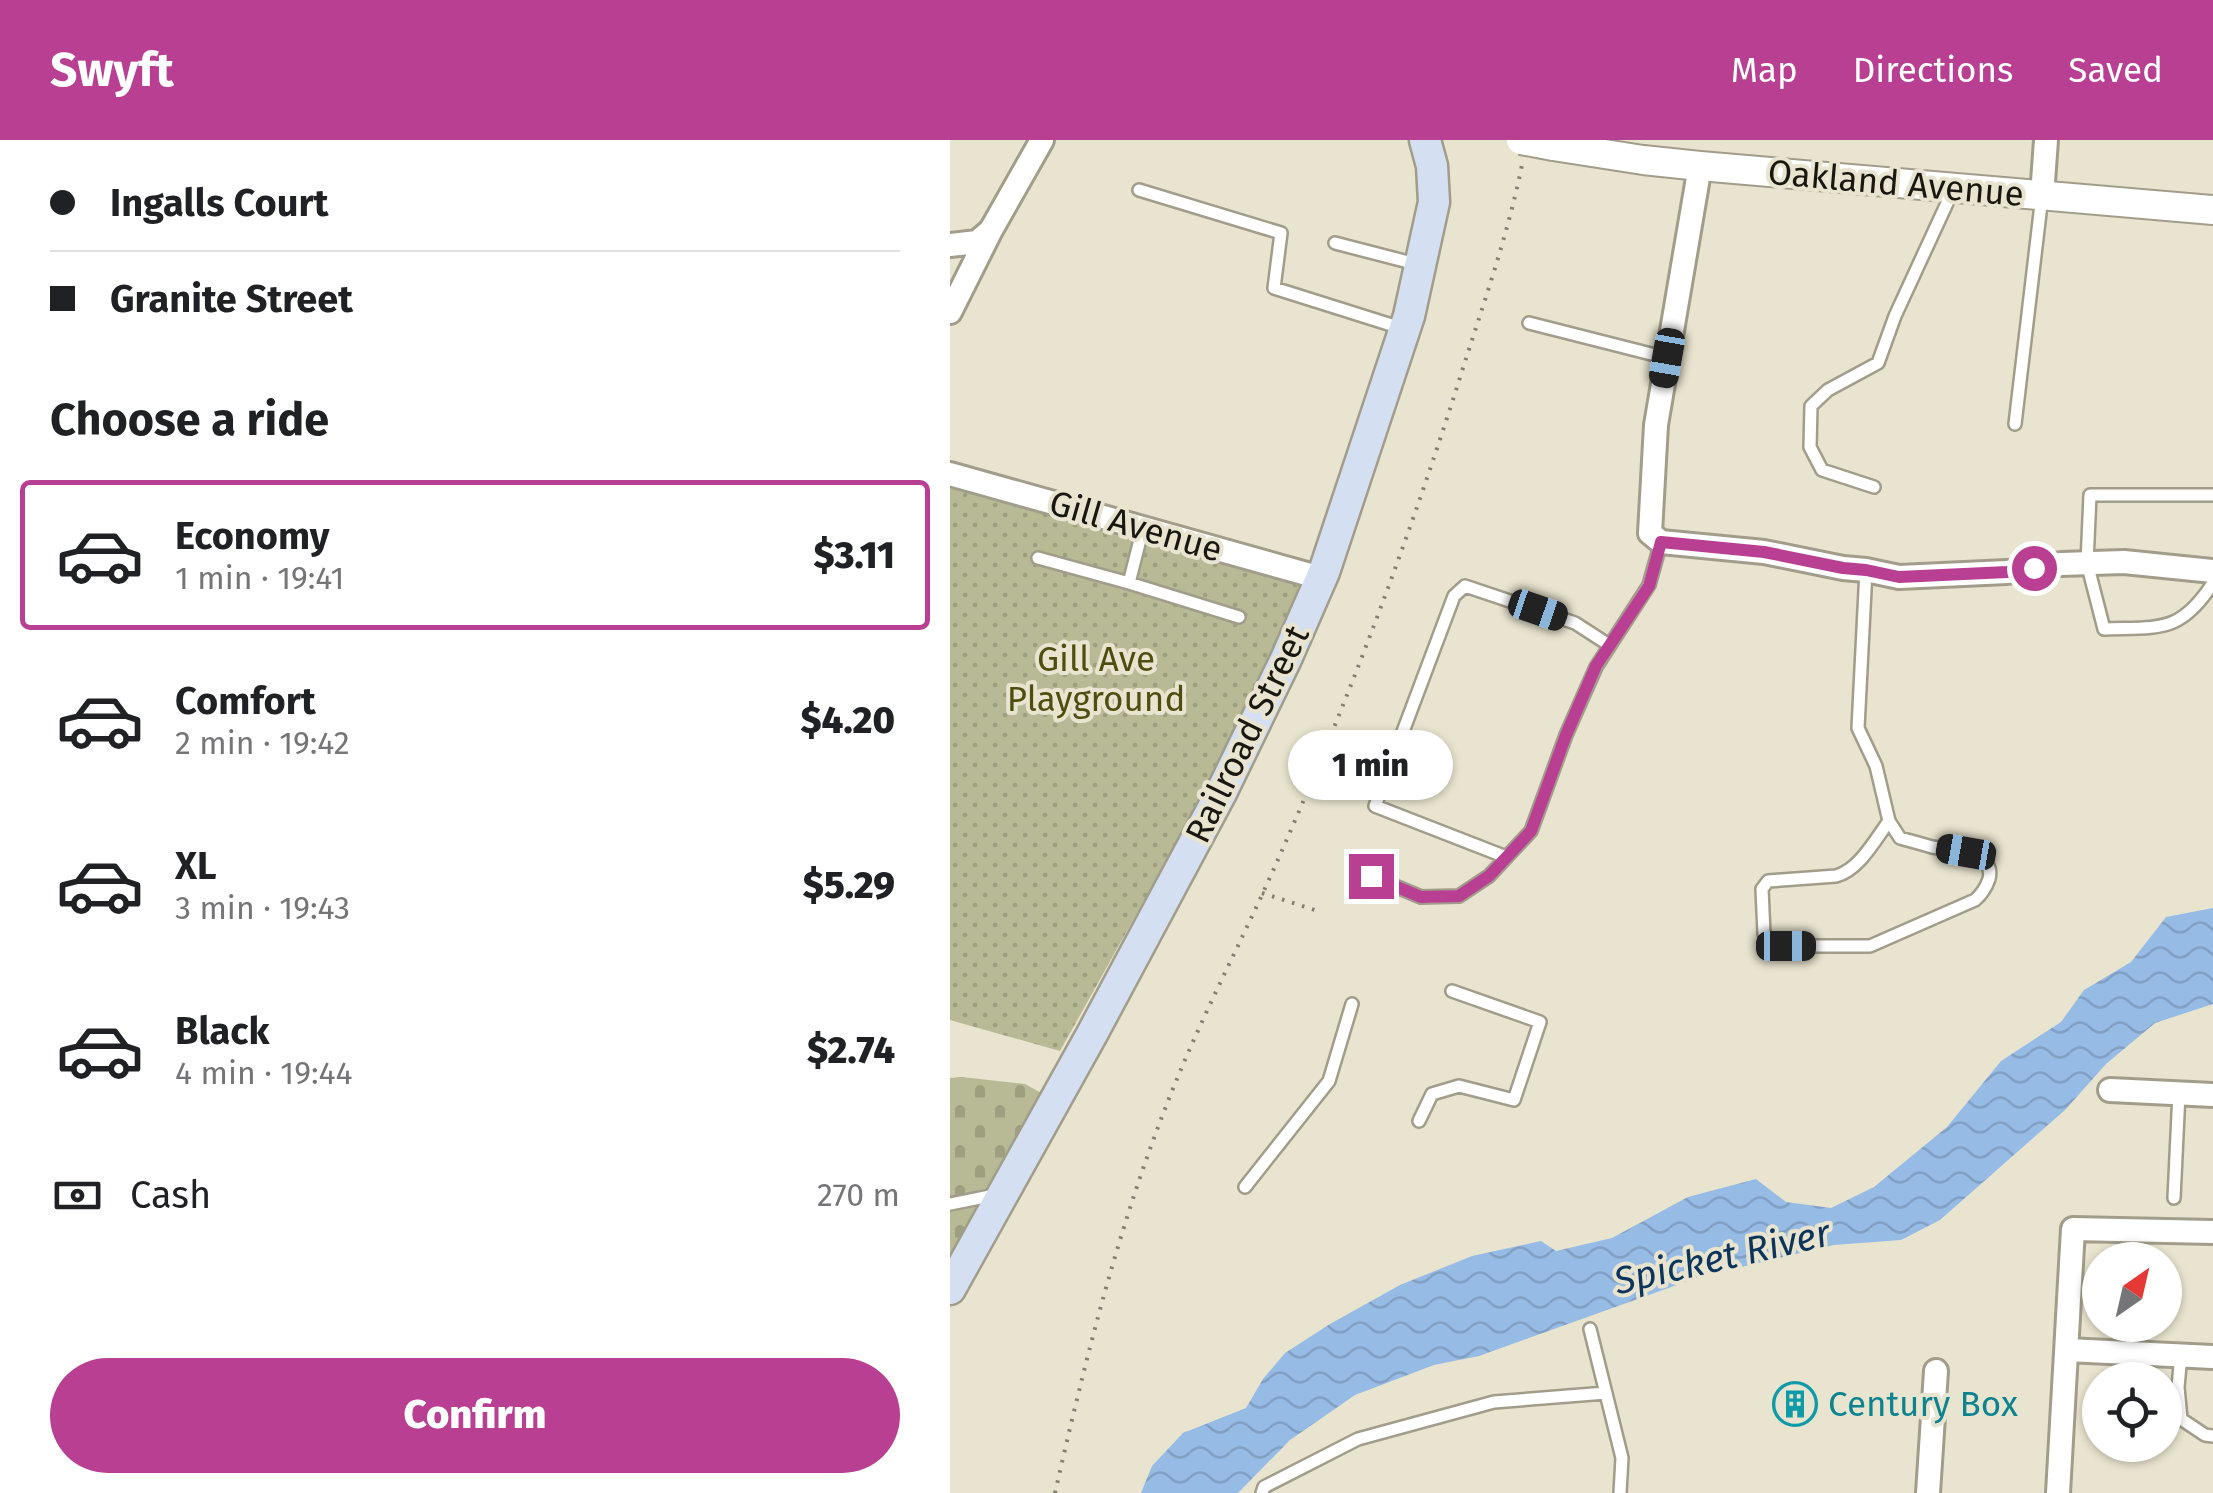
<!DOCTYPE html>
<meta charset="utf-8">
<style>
body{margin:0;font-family:"Fira Sans",sans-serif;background:#f2f2f2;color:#202124;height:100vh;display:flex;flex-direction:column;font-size:38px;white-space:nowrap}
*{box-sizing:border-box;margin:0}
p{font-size:32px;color:#757577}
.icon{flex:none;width:55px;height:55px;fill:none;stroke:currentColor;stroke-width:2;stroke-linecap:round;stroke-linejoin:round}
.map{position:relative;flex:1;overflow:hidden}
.drawer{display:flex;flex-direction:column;background:#fff;width:950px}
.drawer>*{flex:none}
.top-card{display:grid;align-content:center;height:220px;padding:0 50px;background:#fff}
.needle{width:65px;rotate:34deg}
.controls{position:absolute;left:1132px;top:1102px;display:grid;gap:20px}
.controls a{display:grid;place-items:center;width:100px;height:100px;border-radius:50%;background:#fff;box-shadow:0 2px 8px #0004;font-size:50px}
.end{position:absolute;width:45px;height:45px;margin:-22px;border:12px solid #b93f92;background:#fff;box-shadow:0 0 0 5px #fff}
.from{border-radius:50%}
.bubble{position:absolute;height:70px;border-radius:35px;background:#fff;box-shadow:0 2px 8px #0004;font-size:32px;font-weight:800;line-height:70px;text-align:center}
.car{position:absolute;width:30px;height:60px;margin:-30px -15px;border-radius:12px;box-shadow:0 0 8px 2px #0007;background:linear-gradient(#222 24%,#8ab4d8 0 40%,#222 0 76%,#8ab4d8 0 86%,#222 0)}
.top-card b{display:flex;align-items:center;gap:35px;height:95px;font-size:38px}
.top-card b+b{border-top:2px solid #e0e0e0}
.top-card i{width:25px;height:25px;background:#202124}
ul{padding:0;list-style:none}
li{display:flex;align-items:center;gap:30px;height:150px;margin:0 20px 15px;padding:0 30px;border:5px solid transparent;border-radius:10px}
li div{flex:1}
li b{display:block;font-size:38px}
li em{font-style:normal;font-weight:800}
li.selected{border-color:#b93f92}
li>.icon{width:90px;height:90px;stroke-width:1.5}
h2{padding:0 50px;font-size:45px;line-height:120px}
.pay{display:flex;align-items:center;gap:25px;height:110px;padding:0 50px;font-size:38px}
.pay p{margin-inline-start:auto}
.button{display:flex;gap:20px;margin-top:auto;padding:20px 50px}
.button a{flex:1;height:115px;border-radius:60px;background:#b93f92;color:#fff;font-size:40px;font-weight:800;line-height:115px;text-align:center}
header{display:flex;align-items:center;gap:60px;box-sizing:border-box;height:140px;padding:0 50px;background:#b93f92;color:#fff}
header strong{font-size:48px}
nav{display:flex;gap:55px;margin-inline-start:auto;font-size:35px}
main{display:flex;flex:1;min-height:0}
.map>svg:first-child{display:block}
</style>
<header>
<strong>Swyft</strong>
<nav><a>Map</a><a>Directions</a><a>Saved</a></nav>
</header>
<main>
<section class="drawer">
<div class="top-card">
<b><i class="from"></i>Ingalls Court</b>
<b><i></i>Granite Street</b>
</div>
<h2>Choose a ride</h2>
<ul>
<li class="selected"><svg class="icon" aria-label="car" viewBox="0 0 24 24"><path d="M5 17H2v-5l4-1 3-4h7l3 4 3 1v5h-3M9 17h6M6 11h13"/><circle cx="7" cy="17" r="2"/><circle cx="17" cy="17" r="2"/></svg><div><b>Economy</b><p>1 min · 19:41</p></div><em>$3.11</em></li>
<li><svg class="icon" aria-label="car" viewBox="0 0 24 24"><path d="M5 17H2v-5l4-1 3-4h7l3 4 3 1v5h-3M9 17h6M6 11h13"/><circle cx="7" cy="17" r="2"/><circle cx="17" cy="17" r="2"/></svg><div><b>Comfort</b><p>2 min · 19:42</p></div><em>$4.20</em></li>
<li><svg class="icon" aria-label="car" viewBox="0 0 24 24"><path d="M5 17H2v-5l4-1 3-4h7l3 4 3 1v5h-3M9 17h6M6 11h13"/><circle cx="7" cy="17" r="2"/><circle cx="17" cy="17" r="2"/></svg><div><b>XL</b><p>3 min · 19:43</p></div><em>$5.29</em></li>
<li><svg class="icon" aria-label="car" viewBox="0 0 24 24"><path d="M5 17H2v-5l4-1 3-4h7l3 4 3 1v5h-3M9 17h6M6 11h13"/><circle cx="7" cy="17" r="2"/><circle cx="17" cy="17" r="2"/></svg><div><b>Black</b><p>4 min · 19:44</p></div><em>$2.74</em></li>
</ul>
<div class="pay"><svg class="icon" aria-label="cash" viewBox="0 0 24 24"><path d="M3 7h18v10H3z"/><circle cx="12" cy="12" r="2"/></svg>Cash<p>270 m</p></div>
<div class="button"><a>Confirm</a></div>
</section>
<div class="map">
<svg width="1263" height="1353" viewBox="0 0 1263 1353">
<defs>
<pattern id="cemetery-stones" width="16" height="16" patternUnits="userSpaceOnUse" patternTransform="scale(2.5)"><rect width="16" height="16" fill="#b7ba95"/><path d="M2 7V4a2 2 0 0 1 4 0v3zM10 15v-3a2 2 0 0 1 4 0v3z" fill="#9d9f7f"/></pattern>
<pattern id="park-dots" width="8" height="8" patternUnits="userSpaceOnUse" patternTransform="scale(2.5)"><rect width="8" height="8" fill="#b7ba95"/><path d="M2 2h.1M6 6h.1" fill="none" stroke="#9d9f7f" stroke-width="1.8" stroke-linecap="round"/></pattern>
<pattern id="water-waves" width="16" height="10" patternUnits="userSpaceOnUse" patternTransform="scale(2.5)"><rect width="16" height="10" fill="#96bbe5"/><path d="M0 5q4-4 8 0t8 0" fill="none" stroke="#81a0c3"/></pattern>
</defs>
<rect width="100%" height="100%" fill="#e8e4cf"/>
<!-- cemetery -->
<path fill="url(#cemetery-stones)" d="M 12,937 L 75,944 L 95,955 L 0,1125 L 0,938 Z"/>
<!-- park -->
<path fill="url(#park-dots)" d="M 0,345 L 352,443 L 269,626 L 110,911 L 0,880 Z"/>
<!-- water -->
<path fill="url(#water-waves)" d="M 1263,768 L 1263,864 L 1205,883 L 1156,924 L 1115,970 L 990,1080 L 951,1100 L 884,1105 L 749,1137 L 529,1216 L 484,1225 L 405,1255 L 340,1300 L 288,1353 L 191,1353 L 202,1326 L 233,1293 L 296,1268 L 313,1239 L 335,1213 L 380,1184 L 450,1145 L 522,1116 L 591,1101 L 606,1111 L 662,1098 L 738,1057 L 806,1039 L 836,1062 L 881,1068 L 924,1047 L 997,987 L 1051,921 L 1111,882 L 1134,850 L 1181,822 L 1216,777 Z"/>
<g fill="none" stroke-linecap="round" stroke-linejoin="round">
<!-- service casing -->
<g stroke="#a19d8a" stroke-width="16">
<path id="service" d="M 189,50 L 331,93 L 324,148 L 451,188
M 385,103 L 466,124
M 579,183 L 717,218
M 1065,284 L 1092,56
M 924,347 L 872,330 L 860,307 L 861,266 L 878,250 L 928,223 L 945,176 L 1004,48
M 1263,355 L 1140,355 L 1137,423 L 1154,489 C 1209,487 1230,494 1263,443
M 193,388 L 179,443 L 289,477
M 88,418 L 179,443
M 916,430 L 908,588 L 926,626 L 939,681 L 950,698 C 961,701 972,704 982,707 C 1001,710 1046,711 1039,739 C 1036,748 1032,754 1025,760 L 920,806 L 836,806 L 821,802 L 814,794 L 812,749 L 818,741 L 886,736 C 909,730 925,700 939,681
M 556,717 L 425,666 L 504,456 L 515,446 L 625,483 L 659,505
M 421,736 L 471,757 L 509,756 L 539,736 L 581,691 L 616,595 L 646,527 L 699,445 L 711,402
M 469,981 L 482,954 L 509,946 L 564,960 L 590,882 L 502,851
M 295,1047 L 379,941 L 402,864
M 1224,1058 L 1229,953
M 0,1064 L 45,1055
M 640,1189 L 672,1318 L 670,1353
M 1231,1215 L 1228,1247 L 1231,1279 L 1255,1295 L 1263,1296
M 312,1353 L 314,1347 L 408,1299 L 544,1262 L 656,1253"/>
</g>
<!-- minor casing -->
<g stroke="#a19d8a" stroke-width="28">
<path id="minor" d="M 750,26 L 706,285 L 700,393 L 711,402 L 814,412 L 893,428 L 916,430 L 949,437 L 1057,432 L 1111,424 L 1174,422 L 1263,431
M 1092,56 L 1096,0
M 0,105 L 27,102 L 41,90
M 0,172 L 41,90 L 92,0
M 0,334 L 371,438
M 1160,950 L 1263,955
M 1117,1210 L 1263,1217
M 978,1353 L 986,1231
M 1108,1353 L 1123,1089 L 1263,1092"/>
</g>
<!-- tertiary casing -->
<g stroke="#a19d8a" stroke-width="32">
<path id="tertiary" d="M 603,6 L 693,20 L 750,26 L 1263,70"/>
</g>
<!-- secondary casing -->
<g stroke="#a19d8a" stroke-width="35">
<path id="secondary" d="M 0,1149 L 142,894 L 271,653 L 336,519 L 374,432 L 459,176 L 484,62 L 482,26 L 475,0"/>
</g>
<!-- path -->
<path stroke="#817f71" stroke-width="4" stroke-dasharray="2.5 8" stroke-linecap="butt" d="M 312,753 L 368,771
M 105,1353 C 137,1212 173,1068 229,934 C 260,860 298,788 330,715 C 400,556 461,394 513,228 C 534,162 558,94 572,25"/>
<!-- service -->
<use href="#service" stroke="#fff" stroke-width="11"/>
<!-- minor -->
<use href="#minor" stroke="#fff" stroke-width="22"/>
<!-- tertiary -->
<use href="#tertiary" stroke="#fff" stroke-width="28"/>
<!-- secondary -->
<use href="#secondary" stroke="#d4e0f2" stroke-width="30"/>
<!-- tertiary-bridge casing -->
<g stroke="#a19d8a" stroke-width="32" stroke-linecap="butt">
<path id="tertiary-bridge" d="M 571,0 L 603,6"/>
</g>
<!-- tertiary-bridge -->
<use href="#tertiary-bridge" stroke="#fff" stroke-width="28"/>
</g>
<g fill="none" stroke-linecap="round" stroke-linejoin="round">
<!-- route -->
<path stroke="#b93f92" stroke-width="12" d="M 421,736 L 471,757 L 509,756 L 539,736 L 581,691 L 616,595 L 646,526 L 699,446 L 711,402 L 814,412 L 893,428 L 916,430 L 949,437 L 1057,432 L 1084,428"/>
</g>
<!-- icons -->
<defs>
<g id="building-ring" transform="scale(2.25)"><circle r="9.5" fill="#e8e4cf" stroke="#0f9aa8" stroke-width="1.5"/><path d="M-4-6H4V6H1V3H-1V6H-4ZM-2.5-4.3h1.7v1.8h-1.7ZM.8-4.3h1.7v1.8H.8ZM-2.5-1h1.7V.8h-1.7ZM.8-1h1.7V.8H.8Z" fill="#0f9aa8"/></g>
</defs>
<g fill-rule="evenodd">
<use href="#building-ring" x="845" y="1264"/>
</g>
<g text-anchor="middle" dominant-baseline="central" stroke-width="8" stroke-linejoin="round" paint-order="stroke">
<!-- street labels -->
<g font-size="35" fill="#181710" stroke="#e8e4cf">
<text transform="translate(946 43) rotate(5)">Oakland Avenue</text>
<text transform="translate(186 386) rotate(16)">Gill Avenue</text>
<text transform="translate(297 594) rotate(-64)">Railroad Street</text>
</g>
<!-- park labels -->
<g font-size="35" fill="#4d4f10" stroke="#e8e4cf">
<text x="146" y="519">Gill Ave<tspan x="146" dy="40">Playground</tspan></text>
</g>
<!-- culture labels -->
<g font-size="35" fill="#0d838f" stroke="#e8e4cf" text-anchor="start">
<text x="878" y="1264">Century Box</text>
</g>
<!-- water labels -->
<g font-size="38" font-style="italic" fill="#0d355c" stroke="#e8e4cf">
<text transform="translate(772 1117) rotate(-13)">Spicket River</text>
</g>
</g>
</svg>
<div class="controls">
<a><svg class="needle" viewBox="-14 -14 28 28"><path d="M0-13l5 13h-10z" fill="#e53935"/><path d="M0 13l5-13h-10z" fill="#757577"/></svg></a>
<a><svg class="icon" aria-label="locate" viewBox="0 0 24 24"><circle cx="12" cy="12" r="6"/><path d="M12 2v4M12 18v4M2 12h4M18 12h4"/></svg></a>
</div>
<i class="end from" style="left:1084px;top:428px"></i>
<i class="end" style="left:421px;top:736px"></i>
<div class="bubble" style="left:338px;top:590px;width:165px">1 min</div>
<i class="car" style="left:717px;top:218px;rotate:190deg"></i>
<i class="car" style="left:588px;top:470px;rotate:109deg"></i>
<i class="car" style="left:1016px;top:712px;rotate:280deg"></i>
<i class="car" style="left:836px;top:806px;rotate:90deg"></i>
</div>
</main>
